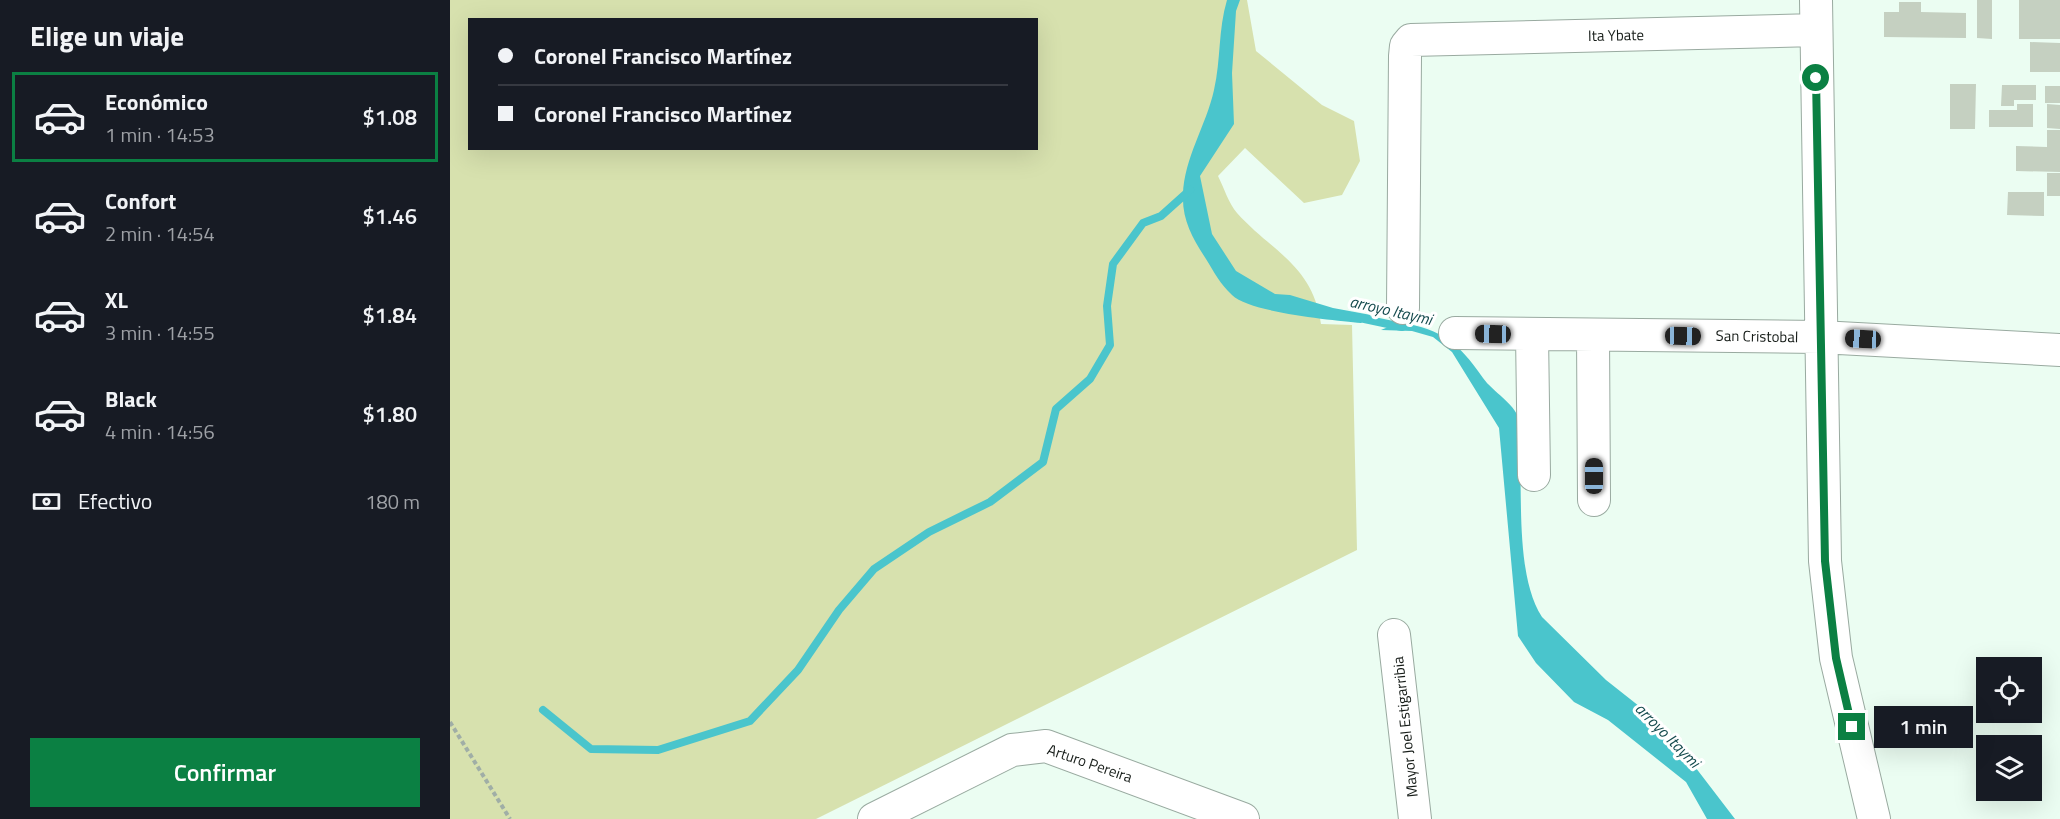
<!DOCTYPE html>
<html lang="es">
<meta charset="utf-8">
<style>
body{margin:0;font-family:"Titillium Web",sans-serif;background:#20242c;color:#f1f3f6;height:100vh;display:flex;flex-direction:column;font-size:22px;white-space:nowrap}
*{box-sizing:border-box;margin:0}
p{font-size:20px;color:#9ea1a6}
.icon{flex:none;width:33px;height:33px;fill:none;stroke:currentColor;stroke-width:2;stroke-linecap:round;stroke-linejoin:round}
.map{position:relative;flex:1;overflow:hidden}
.details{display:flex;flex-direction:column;background:#171b24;width:450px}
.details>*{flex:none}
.hud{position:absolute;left:18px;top:18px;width:570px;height:132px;border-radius:0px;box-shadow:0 6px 24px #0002;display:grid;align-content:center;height:132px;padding:0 30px;background:#171b24}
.controls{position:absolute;left:1526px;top:657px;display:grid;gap:12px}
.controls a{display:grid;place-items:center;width:66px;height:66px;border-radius:0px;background:#171b24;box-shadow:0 6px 24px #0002;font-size:30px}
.end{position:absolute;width:27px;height:27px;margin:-14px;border:8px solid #0b8043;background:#fff;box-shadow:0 0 0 3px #fff}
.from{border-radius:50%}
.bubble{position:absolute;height:42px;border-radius:0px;background:#171b24;box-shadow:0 6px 24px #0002;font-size:20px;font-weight:600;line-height:42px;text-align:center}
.car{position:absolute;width:18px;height:36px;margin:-18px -9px;border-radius:8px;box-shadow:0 0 4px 2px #0007;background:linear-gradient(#222 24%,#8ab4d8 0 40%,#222 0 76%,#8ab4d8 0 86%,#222 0)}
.hud b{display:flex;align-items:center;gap:21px;height:57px;font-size:22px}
.hud b+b{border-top:2px solid #363941}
.hud i{width:15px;height:15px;background:#f1f3f6}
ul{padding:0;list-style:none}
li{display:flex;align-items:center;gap:18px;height:90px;margin:0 12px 9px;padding:0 18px;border:3px solid transparent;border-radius:0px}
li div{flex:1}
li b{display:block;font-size:22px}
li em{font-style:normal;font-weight:600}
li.active{border-color:#0b8043}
li>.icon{width:54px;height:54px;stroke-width:1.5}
h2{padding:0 30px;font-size:27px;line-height:72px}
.pay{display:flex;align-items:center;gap:15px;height:66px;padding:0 30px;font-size:22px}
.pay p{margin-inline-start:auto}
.button{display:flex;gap:12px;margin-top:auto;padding:12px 30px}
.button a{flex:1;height:69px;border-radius:0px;background:#0b8043;color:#fff;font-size:24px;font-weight:600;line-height:69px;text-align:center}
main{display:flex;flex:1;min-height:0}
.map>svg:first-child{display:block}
</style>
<main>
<section class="details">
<h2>Elige un viaje</h2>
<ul>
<li class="active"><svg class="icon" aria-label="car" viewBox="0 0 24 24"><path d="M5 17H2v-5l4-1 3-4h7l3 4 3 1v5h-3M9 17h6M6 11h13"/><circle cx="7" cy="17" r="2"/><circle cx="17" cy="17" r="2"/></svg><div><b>Económico</b><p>1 min · 14:53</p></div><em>$1.08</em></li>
<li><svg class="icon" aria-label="car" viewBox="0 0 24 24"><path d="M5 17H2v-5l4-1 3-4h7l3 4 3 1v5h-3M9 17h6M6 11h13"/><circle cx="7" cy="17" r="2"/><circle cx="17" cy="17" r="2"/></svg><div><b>Confort</b><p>2 min · 14:54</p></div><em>$1.46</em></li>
<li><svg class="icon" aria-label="car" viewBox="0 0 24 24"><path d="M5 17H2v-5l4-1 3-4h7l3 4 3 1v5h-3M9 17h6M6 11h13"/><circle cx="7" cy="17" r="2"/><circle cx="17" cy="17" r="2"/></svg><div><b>XL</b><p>3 min · 14:55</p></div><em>$1.84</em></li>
<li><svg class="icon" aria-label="car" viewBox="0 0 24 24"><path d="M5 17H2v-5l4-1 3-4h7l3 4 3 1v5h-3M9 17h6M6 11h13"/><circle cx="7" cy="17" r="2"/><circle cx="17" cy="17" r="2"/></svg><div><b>Black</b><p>4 min · 14:56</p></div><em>$1.80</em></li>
</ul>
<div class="pay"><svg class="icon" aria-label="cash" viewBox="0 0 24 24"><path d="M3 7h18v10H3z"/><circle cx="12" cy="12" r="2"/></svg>Efectivo<p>180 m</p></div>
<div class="button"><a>Confirmar</a></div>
</section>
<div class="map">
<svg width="1610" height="819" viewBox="0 0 1610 819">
<rect width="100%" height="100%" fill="#ebfdf2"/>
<!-- green -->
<path fill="#d7e1ae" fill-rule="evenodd" d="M 0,0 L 797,0 L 806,51 L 872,105 L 904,121 L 910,161 L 892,195 L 854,203 L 795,148 L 768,176 C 774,188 779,204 787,213 C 822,252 863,265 871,324 L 902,325 L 907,550 L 366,819 L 0,819 ZM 20,20 L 586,20 L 586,148 L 20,148 Z"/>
<!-- water -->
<path fill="#4ac5cc" d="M 777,0 L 790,0 L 786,11 L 782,73 L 784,124 L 750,176 L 762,234 L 786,271 L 825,294 L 840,295 L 883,308 L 921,315 L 911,323 C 883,320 801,313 782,295 C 770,284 764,272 756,259 C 743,239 732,220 733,195 C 734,158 756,126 764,90 C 771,60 768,30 777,0 Z
M 950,322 C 994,331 1007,341 1033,378 C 1043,392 1064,403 1069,419 C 1072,431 1070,448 1070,460 C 1072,506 1067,578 1092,617 L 1156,680 L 1213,725 L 1285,819 L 1257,819 L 1236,782 L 1158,720 L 1124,702 L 1086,663 L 1068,636 L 1049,428 L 1002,352 L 983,337 L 962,331 L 931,330 Z"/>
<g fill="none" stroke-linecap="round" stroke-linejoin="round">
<!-- stream -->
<path stroke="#4ac5cc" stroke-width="8" d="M 905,317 L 952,327
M 93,710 L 141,749 L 208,750 L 300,721 L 348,670 L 389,610 L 424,569 L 479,532 L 540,502 L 593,462 L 606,409 L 640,379 L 660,345 L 657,306 L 663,264 L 693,223 L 711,216 L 740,190"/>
</g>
<!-- building -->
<path fill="#c5d0c1" d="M 1527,0 L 1542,0 L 1542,39 L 1527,38 Z
M 1569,0 L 1610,0 L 1610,39 L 1569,39 Z
M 1449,2 L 1471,2 L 1471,12 L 1516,13 L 1516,38 L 1434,37 L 1434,12 L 1449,12 Z
M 1580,42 L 1610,43 L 1610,72 L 1580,72 Z
M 1500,84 L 1526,84 L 1525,129 L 1500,129 Z
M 1552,85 L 1586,85 L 1586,100 L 1564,100 L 1564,106 L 1551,106 Z
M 1595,86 L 1610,86 L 1610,103 L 1595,103 Z
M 1567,104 L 1583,104 L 1583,127 L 1539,127 L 1539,110 L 1567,110 Z
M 1597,104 L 1610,105 L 1610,129 L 1597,128 Z
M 1597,130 L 1610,130 L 1610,172 L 1566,171 L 1566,146 L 1597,147 Z
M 1597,173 L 1610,173 L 1610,196 L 1597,196 Z
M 1558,192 L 1594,192 L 1594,216 L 1557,215 Z"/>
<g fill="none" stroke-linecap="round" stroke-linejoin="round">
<!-- minor casing -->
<g stroke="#99aaa0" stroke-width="34">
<path id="minor" d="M 1366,0 L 1375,561 L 1386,658 L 1424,819
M 953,308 L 955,56 L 956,46 L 961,40 L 1366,30
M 1005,333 L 1370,337 L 1610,350
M 1082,334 L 1084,475
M 1143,335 L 1144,500
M 944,635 L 965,819
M 424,819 L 562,750 L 596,746 L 793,819"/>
</g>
<!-- path -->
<path stroke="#a0aea6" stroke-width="4" stroke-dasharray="4.5 3" stroke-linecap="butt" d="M 0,722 L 60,819"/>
<!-- minor -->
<use href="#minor" stroke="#fff" stroke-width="32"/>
</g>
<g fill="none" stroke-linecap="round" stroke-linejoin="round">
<!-- route -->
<path stroke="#0b8043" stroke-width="8" d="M 1366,78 L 1375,561 L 1386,658 L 1402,727"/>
</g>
<g text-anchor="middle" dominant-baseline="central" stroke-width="6" stroke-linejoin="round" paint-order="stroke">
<!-- street labels -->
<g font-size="15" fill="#161c18" stroke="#fff">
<text transform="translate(1166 35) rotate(-1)">Ita Ybate</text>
<text transform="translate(1307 336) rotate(1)">San Cristobal</text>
<text transform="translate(955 727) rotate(-96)">Mayor Joel Estigarribia</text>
<text transform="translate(640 763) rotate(19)">Arturo Pereira</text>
</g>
<!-- water labels -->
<g font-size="16" font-style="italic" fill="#154b4e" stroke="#fff">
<text transform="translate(941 310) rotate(13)">arroyo Itaymi</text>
<text transform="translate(1218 735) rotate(45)">arroyo Itaymi</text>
</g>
</g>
</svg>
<div class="controls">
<a><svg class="icon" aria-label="locate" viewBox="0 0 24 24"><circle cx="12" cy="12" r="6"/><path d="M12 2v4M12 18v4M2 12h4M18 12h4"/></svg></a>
<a><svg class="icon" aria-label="layers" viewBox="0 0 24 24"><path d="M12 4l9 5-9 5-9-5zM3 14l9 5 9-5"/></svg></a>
</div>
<i class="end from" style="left:1366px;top:78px"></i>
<i class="end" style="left:1402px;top:727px"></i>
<div class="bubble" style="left:1424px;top:706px;width:99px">1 min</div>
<i class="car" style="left:1043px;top:334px;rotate:271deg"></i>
<i class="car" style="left:1233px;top:336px;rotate:91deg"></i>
<i class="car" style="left:1413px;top:339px;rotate:273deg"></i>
<i class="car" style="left:1144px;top:476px;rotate:0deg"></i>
<div class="hud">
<b><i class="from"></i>Coronel Francisco Martínez</b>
<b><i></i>Coronel Francisco Martínez</b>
</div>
</div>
</main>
